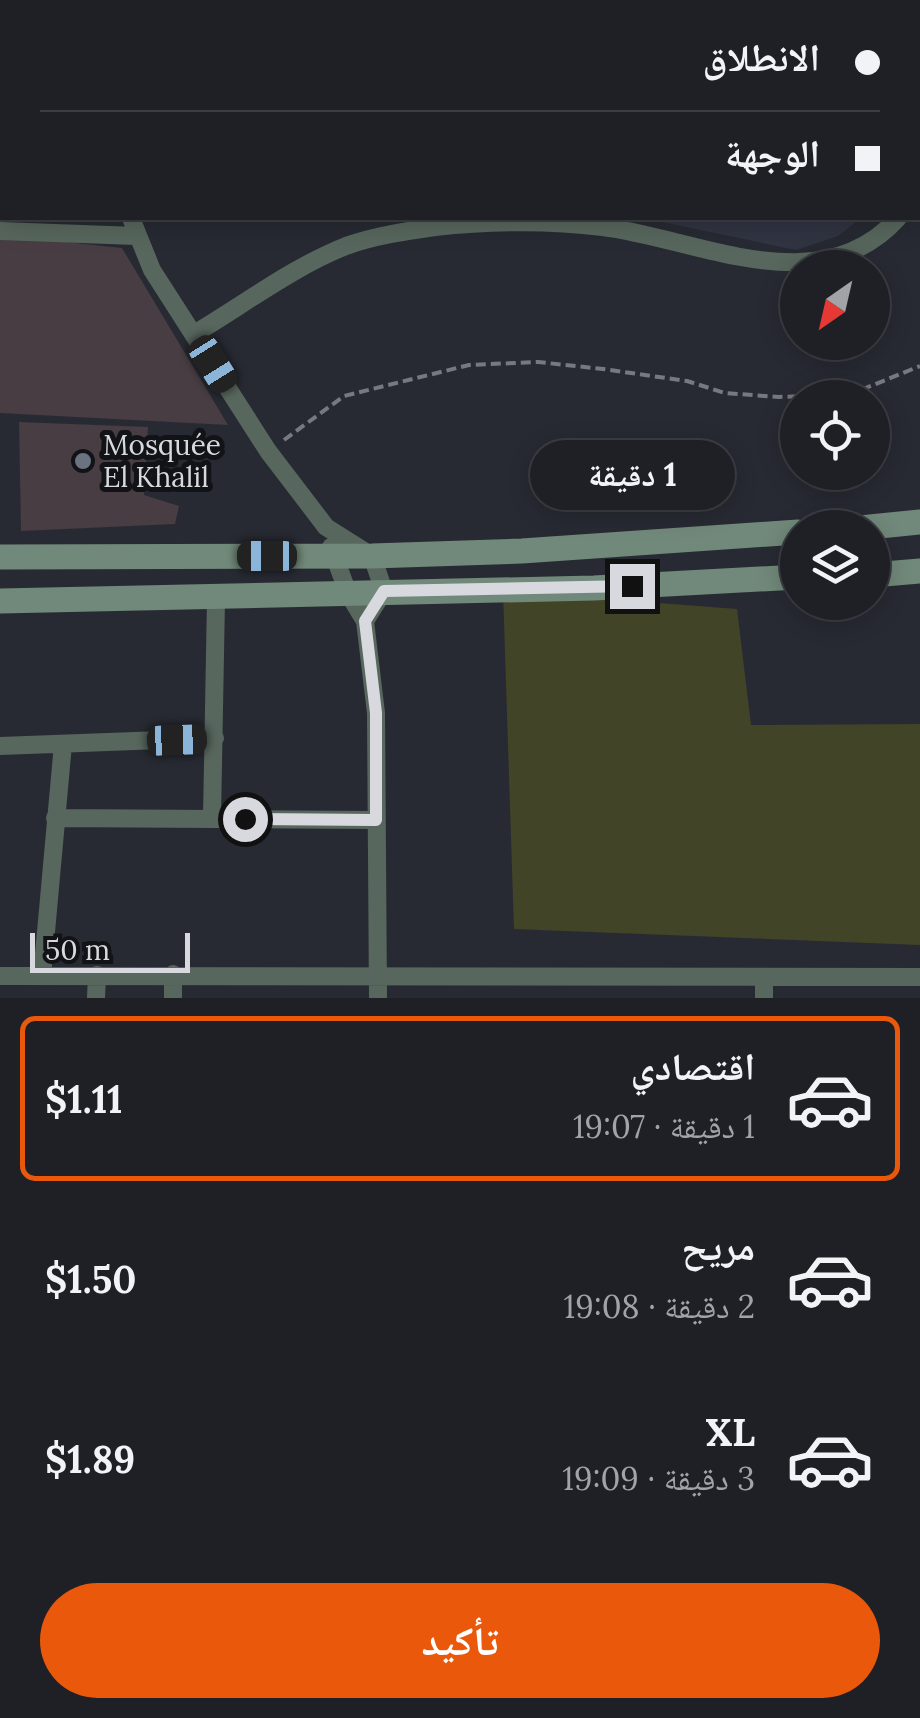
<!DOCTYPE html>
<html lang="ar">
<meta charset="utf-8">
<style>
body{margin:0;font-family:Lora,"Noto Naskh Arabic",serif;background:#26282e;color:#f1f3f6;direction:rtl;height:100vh;display:flex;flex-direction:column;font-size:38px;white-space:nowrap}
*{box-sizing:border-box;margin:0}
p{font-size:32px;color:#a1a3a7}
.icon{flex:none;width:55px;height:55px;fill:none;stroke:currentColor;stroke-width:2;stroke-linecap:round;stroke-linejoin:round}
.map{position:relative;height:998px;overflow:hidden;direction:ltr}
.panel{display:flex;flex-direction:column;background:#1e2026;flex:1}
.panel>*{flex:none}
.banner{position:absolute;left:0px;top:0px;width:920px;height:220px;box-shadow:0 5px 25px #0003,0 0 0 2px #3c3e43;direction:rtl;display:grid;align-content:center;height:220px;padding:0 40px;background:#1e2026}
.needle{width:65px;rotate:214deg}
.tools{position:absolute;left:780px;top:250px;display:grid;gap:20px}
.tools a{display:grid;place-items:center;width:110px;height:110px;border-radius:50%;background:#1e2026;box-shadow:0 5px 25px #0003,0 0 0 2px #3c3e43;font-size:50px}
.scale{position:absolute;left:30px;bottom:25px;width:160px;box-sizing:border-box;padding-left:10px;border:5px solid #d8d9df;border-top:0;font-size:28px;line-height:35px;white-space:nowrap;color:#d8d9df;-webkit-text-stroke:8px #121317;paint-order:stroke}
.end{position:absolute;width:45px;height:45px;margin:-22px;border:12px solid #d8d9df;background:#111;box-shadow:0 0 0 5px #111}
.from{border-radius:50%}
.bubble{position:absolute;height:70px;border-radius:35px;background:#1e2026;box-shadow:0 5px 25px #0003,0 0 0 2px #3c3e43;font-size:32px;font-weight:800;line-height:70px;text-align:center;direction:rtl}
.car{position:absolute;width:30px;height:60px;margin:-30px -15px;border-radius:12px;box-shadow:0 0 8px 2px #0007;background:linear-gradient(#222 24%,#8ab4d8 0 40%,#222 0 76%,#8ab4d8 0 86%,#222 0)}
.banner b{display:flex;align-items:center;gap:35px;height:95px;font-size:38px}
.banner b+b{border-top:2px solid #3c3e43}
.banner i{width:25px;height:25px;background:#f1f3f6}
ul{padding:18px 0 0;list-style:none}
li{display:flex;align-items:center;gap:30px;height:165px;margin:0 20px 15px;padding:0 20px;border:5px solid transparent;border-radius:15px}
li div{flex:1}
li b{display:block;font-size:38px}
li em{font-style:normal;font-weight:800}
li.on{border-color:#ea580c}
li>.icon{width:90px;height:90px;stroke-width:1.5}
.cta{display:flex;gap:20px;margin-top:auto;padding:20px 40px}
.cta a{flex:1;height:115px;border-radius:60px;background:#ea580c;color:#fff;font-size:40px;font-weight:800;line-height:115px;text-align:center}
.map>svg:first-child{display:block}
</style>
<div class="map">
<svg width="920" height="998" viewBox="0 0 920 998">
<rect width="100%" height="100%" fill="#282a33"/>
<!-- built -->
<path fill="#313442" d="M 861,218 L 838,236 L 796,250 L 648,219 Z"/>
<!-- green -->
<path fill="#424427" d="M 503,591 L 737,609 L 751,725 L 920,724 L 920,945 L 514,929 Z"/>
<!-- building -->
<path fill="#473d42" d="M 0,235 L 122,248 L 228,425 L 0,413 Z
M 19,422 L 148,427 L 144,495 L 179,506 L 175,524 L 21,531 Z"/>
<g fill="none" stroke-linecap="round" stroke-linejoin="round">
<!-- path -->
<path stroke="#777981" stroke-width="4" stroke-dasharray="10 5" stroke-linecap="butt" d="M 284,440 L 344,396 L 469,365 L 538,362 L 603,369 L 687,381 L 725,393 L 779,397 L 851,394 L 920,366"/>
<!-- street -->
<path stroke="#58675e" stroke-width="18" d="M 125,0 L 125,2
M 819,0 L 824,2
M 918,85 L 920,90
M 918,191 L 920,185
M 131,218 L 152,270 L 268,451 L 326,527 L 372,556 L 384,591 L 365,621
M 0,231 L 136,236
M 194,334 C 243,305 293,267 346,246 C 373,236 407,231 435,227 C 491,221 547,220 603,227 C 699,239 819,305 898,218
M 331,547 L 348,593 L 365,621 L 376,713 L 378,998
M 0,746 L 215,738
M 55,818 L 376,820
M 212,818 L 216,599
M 0,976 L 920,977
M 42,976 L 63,744
M 96,998 L 97,975
M 173,998 L 173,974
M 764,998 L 764,977"/>
<!-- secondary -->
<path stroke="#71897a" stroke-width="25" d="M 860,528 L 920,522
M 0,557 L 372,556 L 522,551 L 798,532
M 872,575 L 920,571
M 0,601 L 594,588 L 798,577"/>
</g>
<g fill="none" stroke-linecap="round" stroke-linejoin="round">
<!-- route -->
<path stroke="#d8d9df" stroke-width="12" d="M 245,819 L 376,820 L 376,713 L 365,621 L 384,591 L 632,586"/>
</g>
<!-- markers -->
<circle fill="#6b7280" stroke="#121317" stroke-width="4" cx="83" cy="461" r="10"/>
<g text-anchor="middle" dominant-baseline="central" stroke-width="10" stroke-linejoin="round" paint-order="stroke">
<!-- poi labels -->
<g font-size="28" fill="#d8d9df" stroke="#121317" text-anchor="start">
<text x="103" y="445">Mosquée<tspan x="103" dy="32">El Khalil</tspan></text>
</g>
</g>
</svg>
<div class="tools">
<a><svg class="needle" viewBox="-14 -14 28 28"><path d="M0-13l5 13h-10z" fill="#e53935"/><path d="M0 13l5-13h-10z" fill="#a1a3a7"/></svg></a>
<a><svg class="icon" aria-label="locate" viewBox="0 0 24 24"><circle cx="12" cy="12" r="6"/><path d="M12 2v4M12 18v4M2 12h4M18 12h4"/></svg></a>
<a><svg class="icon" aria-label="layers" viewBox="0 0 24 24"><path d="M12 4l9 5-9 5-9-5zM3 14l9 5 9-5"/></svg></a>
</div>
<div class="scale">50 m</div>
<i class="end from" style="left:245px;top:819px"></i>
<i class="end" style="left:632px;top:586px"></i>
<div class="bubble" style="left:530px;top:440px;width:205px">1 دقيقة</div>
<i class="car" style="left:213px;top:364px;rotate:148deg"></i>
<i class="car" style="left:267px;top:556px;rotate:270deg"></i>
<i class="car" style="left:177px;top:740px;rotate:88deg"></i>
<div class="banner">
<b><i class="from"></i>الانطلاق</b>
<b><i></i>الوجهة</b>
</div>
</div>
<section class="panel">
<ul>
<li class="on"><svg class="icon" aria-label="car" viewBox="0 0 24 24"><path d="M5 17H2v-5l4-1 3-4h7l3 4 3 1v5h-3M9 17h6M6 11h13"/><circle cx="7" cy="17" r="2"/><circle cx="17" cy="17" r="2"/></svg><div><b>اقتصادي</b><p>1 دقيقة · 19:07</p></div><em>$1.11</em></li>
<li><svg class="icon" aria-label="car" viewBox="0 0 24 24"><path d="M5 17H2v-5l4-1 3-4h7l3 4 3 1v5h-3M9 17h6M6 11h13"/><circle cx="7" cy="17" r="2"/><circle cx="17" cy="17" r="2"/></svg><div><b>مريح</b><p>2 دقيقة · 19:08</p></div><em>$1.50</em></li>
<li><svg class="icon" aria-label="car" viewBox="0 0 24 24"><path d="M5 17H2v-5l4-1 3-4h7l3 4 3 1v5h-3M9 17h6M6 11h13"/><circle cx="7" cy="17" r="2"/><circle cx="17" cy="17" r="2"/></svg><div><b>XL</b><p>3 دقيقة · 19:09</p></div><em>$1.89</em></li>
</ul>
<div class="cta"><a>تأكيد</a></div>
</section>
